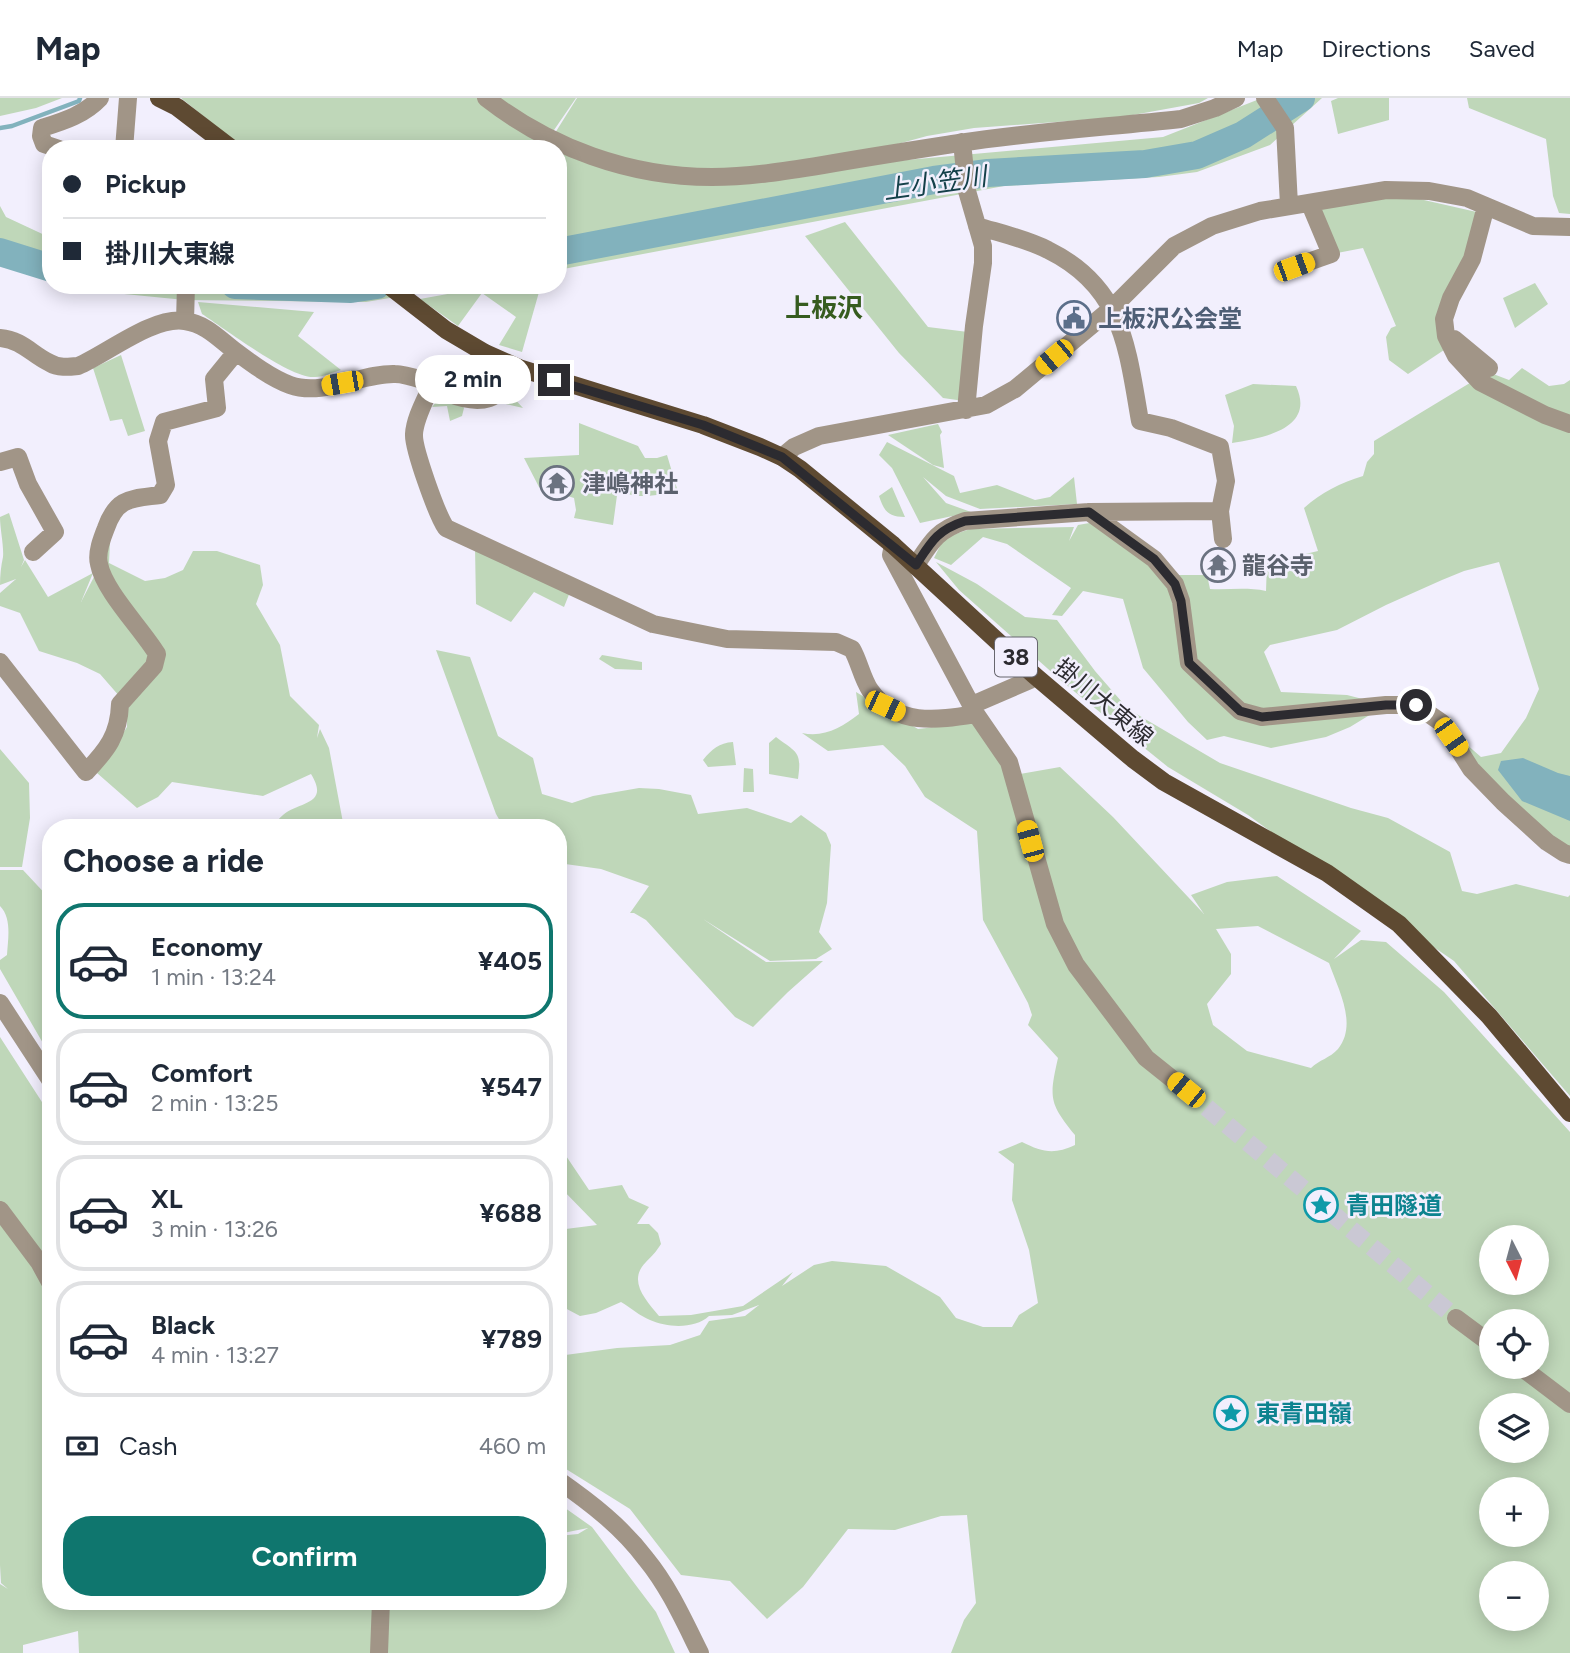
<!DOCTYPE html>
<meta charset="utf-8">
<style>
body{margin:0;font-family:Figtree,"Noto Sans JP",sans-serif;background:#f2f2f3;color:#1f2937;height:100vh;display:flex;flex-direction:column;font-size:26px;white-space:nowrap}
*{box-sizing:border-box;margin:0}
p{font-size:23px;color:#747a83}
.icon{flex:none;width:38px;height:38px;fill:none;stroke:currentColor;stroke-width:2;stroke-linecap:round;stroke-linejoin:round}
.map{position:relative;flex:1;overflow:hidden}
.drawer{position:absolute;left:42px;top:721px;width:525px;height:791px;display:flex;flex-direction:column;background:#fff;border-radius:28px;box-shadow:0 4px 18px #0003}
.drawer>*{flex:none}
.hud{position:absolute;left:42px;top:42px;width:525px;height:154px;border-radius:28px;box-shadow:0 4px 18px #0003;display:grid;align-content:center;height:154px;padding:0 21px;background:#fff}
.needle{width:46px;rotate:174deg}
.tools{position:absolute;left:1479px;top:1127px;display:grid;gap:14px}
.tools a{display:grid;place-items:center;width:70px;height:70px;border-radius:50%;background:#fff;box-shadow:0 4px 18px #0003;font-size:35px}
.end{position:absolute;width:32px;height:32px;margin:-16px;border:9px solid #2c2b30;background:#fff;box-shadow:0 0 0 4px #fff}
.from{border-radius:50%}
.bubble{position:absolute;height:49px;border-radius:24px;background:#fff;box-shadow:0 4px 18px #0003;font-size:23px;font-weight:700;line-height:49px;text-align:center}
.car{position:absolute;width:21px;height:42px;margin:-21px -10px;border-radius:9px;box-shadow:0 0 5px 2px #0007;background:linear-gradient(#f5c518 24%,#345 0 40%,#f5c518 0 76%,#345 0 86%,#f5c518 0)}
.hud b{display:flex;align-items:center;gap:24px;height:66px;font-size:26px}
.hud b+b{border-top:2px solid #e0e1e3}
.hud i{width:18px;height:18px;background:#1f2937}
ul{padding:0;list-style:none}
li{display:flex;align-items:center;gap:21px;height:116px;margin:0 14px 10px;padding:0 7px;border:4px solid #e0e1e3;border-radius:28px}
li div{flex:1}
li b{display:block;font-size:26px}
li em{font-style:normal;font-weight:700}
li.active{border-color:#0f766e}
li>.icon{width:63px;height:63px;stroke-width:1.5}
h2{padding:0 21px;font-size:32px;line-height:84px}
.pay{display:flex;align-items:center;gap:18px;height:77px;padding:0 21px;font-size:26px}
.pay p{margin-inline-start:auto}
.cta{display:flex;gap:14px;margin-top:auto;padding:14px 21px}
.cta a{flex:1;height:80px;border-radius:28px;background:#0f766e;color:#fff;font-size:28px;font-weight:700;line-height:80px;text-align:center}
header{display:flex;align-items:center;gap:42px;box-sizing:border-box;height:98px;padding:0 35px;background:#fff;border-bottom:2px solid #e0e1e3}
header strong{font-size:33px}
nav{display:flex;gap:38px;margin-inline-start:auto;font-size:24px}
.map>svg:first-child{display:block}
</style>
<header>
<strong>Map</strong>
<nav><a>Map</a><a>Directions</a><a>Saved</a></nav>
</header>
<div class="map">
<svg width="1570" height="1555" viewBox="0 0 1570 1555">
<rect width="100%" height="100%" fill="#f2effd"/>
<!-- green -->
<path fill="#bfd7b9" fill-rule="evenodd" d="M 0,0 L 62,0 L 36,10 L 0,18 Z
M 181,0 L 576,0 L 541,51 L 244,51 Z
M 577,0 L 1208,0 L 1199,5 L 1122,19 L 974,30 L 927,38 L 806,71 L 1163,39 L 1262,0 L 1322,0 L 1270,47 L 1197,74 L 1159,79 L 1004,88 L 558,172 L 558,51 L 545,51 Z
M 1338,0 L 1389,0 L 1389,22 L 1338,36 L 1331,3 Z
M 1467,0 L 1570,0 L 1570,116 L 1559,115 L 1553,98 L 1546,41 L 1469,10 Z
M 1402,97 L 1481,115 L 1437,235 L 1444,252 L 1408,276 L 1389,262 L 1386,239 L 1391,230 L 1396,228 L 1363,150 L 1332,156 L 1314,109 Z
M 0,108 L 6,119 L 51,140 L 51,180 L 0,164 Z
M 845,124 L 928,229 L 968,234 L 971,304 L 943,300 L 899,255 L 805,138 Z
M 1535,185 L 1548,206 L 1515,230 L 1503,200 Z
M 83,187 L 466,187 L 366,204 L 185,202 L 114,195 Z
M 497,187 L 541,187 L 522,254 L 499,247 L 516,219 L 482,195 L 458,228 L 420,201 Z
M 198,204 L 314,214 L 298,238 L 341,272 C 333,274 324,279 315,279 C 292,282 224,230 202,216 Z
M 121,257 L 145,333 L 128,338 L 122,321 L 110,323 L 93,270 Z
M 1522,270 L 1549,288 L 1564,286 L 1570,282 L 1570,757 L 1547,744 L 1442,625 L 1481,659 L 1501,655 L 1526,620 L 1539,591 L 1499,464 L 1464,473 L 1442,482 L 1386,507 L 1337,532 L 1270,547 L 1264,554 L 1281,594 L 1347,597 L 1386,607 L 1350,629 L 1326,639 L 1271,650 L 1224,638 L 1207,642 L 1188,624 L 1143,570 L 1123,501 L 1083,493 L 1062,518 L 1052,517 L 1071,490 L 1007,446 L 983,439 L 951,467 L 934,460 L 944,440 L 970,431 L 1074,429 L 1069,443 L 1078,427 L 1101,423 L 1142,460 L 1179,477 L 1207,477 L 1210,491 C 1229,492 1247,489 1266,493 L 1267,465 L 1318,453 L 1304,410 C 1322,394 1340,385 1363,378 L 1367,364 L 1374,356 L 1374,343 L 1488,274 L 1509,282 Z
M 484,274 L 499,284 L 523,310 L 461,296 Z
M 1253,286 L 1296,288 C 1316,331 1263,340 1232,345 L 1234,328 L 1225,297 Z
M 443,302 L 461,305 L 464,310 L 462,318 L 450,323 L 447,308 L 432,309 L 437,303 Z
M 579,325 L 638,348 L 645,360 L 657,360 L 667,357 L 678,394 C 660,396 632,404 618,390 L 613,427 L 574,420 L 576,412 L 574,400 L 539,389 L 524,360 L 579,357 Z
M 938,326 L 942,334 L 940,337 L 944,370 L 933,367 L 888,337 Z
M 887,344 L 954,378 L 960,395 L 997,387 L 1035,402 L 1050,399 L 1074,379 L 1077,406 L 980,411 L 946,398 L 923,379 L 946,405 L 971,414 L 920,425 L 892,370 L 879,357 Z
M 892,389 L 905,419 C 888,419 884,413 879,398 Z
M 9,415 L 24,462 L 21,469 L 25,462 L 48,499 L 93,475 L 81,504 L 96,475 L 111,422 L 109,465 L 145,483 L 165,480 L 183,472 L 193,453 L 217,453 L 260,467 L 263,487 L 256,506 L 280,547 L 290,598 L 319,627 L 317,640 L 320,631 L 329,650 L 344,730 L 271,730 C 275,726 279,720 283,717 C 300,703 330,707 311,676 L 263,698 L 172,684 L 158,699 L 137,710 L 97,675 L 127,629 L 127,607 L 100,576 L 77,565 L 39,553 L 20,515 L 0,508 L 0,495 L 16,481 L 0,487 C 0,477 1,468 3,459 C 4,448 0,431 0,419 Z
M 475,449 L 570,494 L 564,509 L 534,494 L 511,524 L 476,506 Z
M 936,464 L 977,486 L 1025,519 L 1057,522 L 1095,573 L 1128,611 L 1220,665 L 1351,710 L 1388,720 L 1450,754 L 1462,793 L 1477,796 L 1516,786 L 1568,799 L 1570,797 L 1570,998 L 1454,863 L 1355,795 L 1248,717 L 1168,669 L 1065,586 L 959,492 Z
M 436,552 L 470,559 L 498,638 L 533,660 L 542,696 L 572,705 L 593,698 L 639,690 L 659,691 L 691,697 L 698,716 L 747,710 L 791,725 L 801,717 L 826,735 L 831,747 L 827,805 L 819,834 L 832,851 L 816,861 L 770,863 L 703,821 L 766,864 L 823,863 L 788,894 L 753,929 L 735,919 L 646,822 L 634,815 L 630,815 L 649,788 L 601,771 L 558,765 L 558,730 L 504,730 L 496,716 Z
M 602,557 L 642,564 L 642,572 L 615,571 L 599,561 Z
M 856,594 L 918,631 L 978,624 L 1020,676 L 1060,669 L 1113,719 L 1204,816 L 1191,797 L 1227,784 L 1277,778 L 1361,833 L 1334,861 L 1361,842 L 1386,844 L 1444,894 L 1570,1034 L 1570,1555 L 951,1555 L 964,1522 L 976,1505 L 967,1417 L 941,1418 L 895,1432 L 848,1431 L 803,1489 L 767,1521 L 730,1483 L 681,1477 L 630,1411 L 558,1366 L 558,1258 L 617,1250 L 670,1247 L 700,1237 L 709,1223 L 745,1218 L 759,1207 L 732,1217 L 709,1218 C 695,1231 668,1230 650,1222 C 640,1218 631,1210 621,1204 L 596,1215 L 580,1218 L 563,1209 L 558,1196 L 558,1132 L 597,1127 L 558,1087 L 558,1046 L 589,1092 L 622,1087 L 629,1100 L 649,1109 L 637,1126 L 649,1126 L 658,1135 L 661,1146 C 656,1154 652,1158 646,1164 C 627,1183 646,1202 659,1218 L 691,1217 L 743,1208 L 793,1174 L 782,1188 L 814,1167 L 832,1163 L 886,1168 L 940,1199 L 956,1220 L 983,1229 L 1012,1229 L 1019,1217 L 1038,1205 L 1029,1152 L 1012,1102 L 1014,1066 L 998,1054 L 1022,1044 C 1042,1054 1054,1057 1075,1047 L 1075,1037 C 1049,1005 1049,1000 1058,960 L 1028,927 L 1032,917 L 1028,905 L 983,822 L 977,733 L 925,699 L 905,668 L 883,647 L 828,653 L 802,635 C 824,640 842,629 859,616 ZM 1258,828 L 1329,865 C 1338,891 1358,926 1338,951 C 1330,960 1319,962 1311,970 L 1247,953 L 1213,927 L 1207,906 L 1231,876 L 1231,856 L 1216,831 ZM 1491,1139 L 1536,1139 L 1536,1185 L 1491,1185 ZM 1491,1223 L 1536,1223 L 1536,1269 L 1491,1269 ZM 1491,1307 L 1536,1307 L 1536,1353 L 1491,1353 ZM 1491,1391 L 1536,1391 L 1536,1437 L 1491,1437 ZM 1491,1475 L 1536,1475 L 1536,1521 L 1491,1521 Z
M 776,639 C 797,655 802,653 798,681 L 769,676 L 769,645 Z
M 733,644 L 736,667 L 708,669 L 703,662 C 712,651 719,645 733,644 Z
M 0,651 L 29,685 L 30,720 L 22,769 L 0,769 Z
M 744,670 L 753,671 L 754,694 L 743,694 Z
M 0,772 L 23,772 L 51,802 L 51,959 L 0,871 L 0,862 L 7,857 C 8,841 12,820 0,808 Z
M 0,939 L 51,1018 L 51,1503 L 558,1503 L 558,1438 L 578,1436 L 588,1430 L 558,1436 L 558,1405 L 592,1429 L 656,1514 L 675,1555 L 79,1555 L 78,1533 L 23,1547 L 23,1555 L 0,1555 L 0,1486 L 8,1491 L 1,1485 L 0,1467 Z"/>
<!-- water -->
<path fill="#82b2bd" d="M 1523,660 L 1558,675 L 1570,678 L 1570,723 L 1522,703 L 1498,672 L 1501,663 Z"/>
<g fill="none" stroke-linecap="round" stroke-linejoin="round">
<!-- stream -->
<path stroke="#82b2bd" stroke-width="4.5" d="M 0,30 L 12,28 L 79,3 L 80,0"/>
<!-- river -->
<path stroke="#82b2bd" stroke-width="28" d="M 0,154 L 51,170
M 558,154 L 934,82 L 988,75 L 1145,66 L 1197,57 L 1243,37 L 1301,0
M 235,187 L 351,191 L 377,187"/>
<!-- minor-tunnel -->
<path stroke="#cac8d4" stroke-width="18" stroke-dasharray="18 9" stroke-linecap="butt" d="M 1186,992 L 1456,1220"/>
<!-- minor -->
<path stroke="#a19587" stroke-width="18" d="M 486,0 C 550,50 630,79 712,79 C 749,79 786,73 823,67 C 868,59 914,52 959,45 C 1032,34 1107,29 1181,21 L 1215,10 L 1236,0
M 1265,0 L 1285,30 L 1289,107
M 962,44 L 967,93 L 983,148 L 983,165 L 974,228 L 966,312
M 59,51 L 44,46 L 41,38 L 42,30 C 64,23 84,17 100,0
M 124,51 L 128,0
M 1486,108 L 1472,161 L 1451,200 L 1444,221 L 1446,238 L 1456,258 L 1480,284 L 1545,317 L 1570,326
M 977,128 C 1000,135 1027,141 1048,152 C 1123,189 1127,249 1140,323 L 1171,330 L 1220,349 L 1226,383 L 1220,413 L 1223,441
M 1294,169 L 1331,156 L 1310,106
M 185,223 L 186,187
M 0,240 C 23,242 32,257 50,265 C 58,270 68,269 78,268 C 108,255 153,218 185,223 C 206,226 219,241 235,253 C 251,265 271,280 290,287 C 323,299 362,275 395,276 C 415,276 441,293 458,287 C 472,281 479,267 485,255
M 1454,241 L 1489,270
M 433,284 C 426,301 415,319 414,336 C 413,350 437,417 446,430 L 653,526 L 727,541 L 836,544 L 852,551 C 859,563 862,580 870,592 C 896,629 938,622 976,616
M 444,288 L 447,295 C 482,309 500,303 519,270
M 782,359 L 794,349 L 819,338 L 986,307 L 1015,291 L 1111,211 L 1174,148 L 1212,128 L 1260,113 L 1386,92 L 1429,93 L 1467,100 L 1533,128 L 1570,129
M 0,364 L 18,359 L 28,386 L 55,434 L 33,454
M 1089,414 L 1154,461 L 1175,486 L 1181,503 L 1189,565 L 1240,613 L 1262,619 L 1386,607 L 1416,607 L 1442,625 L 1471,671 L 1503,704 L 1547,744 L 1564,755 L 1570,757
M 893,447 L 891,457 L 899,472 L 976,616 L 1009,664 L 1055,826 L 1076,867 L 1146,960 L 1186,992
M 916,467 C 931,444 937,432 965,423 L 1089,414 L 1220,413
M 0,564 L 86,674 C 107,652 119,637 120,606 L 154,568 L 157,556 C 142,531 104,493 99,466 C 96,455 102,440 106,430 C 117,399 131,401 160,397 L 166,387 L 158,343 L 164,324 L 217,310 L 214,281 L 236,254
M 972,607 L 1030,582 L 1034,577
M 0,905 L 51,983
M 0,1112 L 39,1164 L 51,1186
M 1456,1220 L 1491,1246
M 1521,1269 L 1570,1306
M 558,1382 C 591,1405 622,1429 646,1461 C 669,1489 684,1523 700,1555
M 379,1555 L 381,1503"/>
<!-- major -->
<path stroke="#5e4a32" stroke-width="18" d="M 159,0 L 177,9 L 232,51
M 388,187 L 446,232 L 485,255 L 519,270 L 703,327 L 760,349 L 782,359 L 800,371 L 893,447 L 1034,577 L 1133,661 L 1164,684 L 1327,775 L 1399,826 L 1489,918 L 1570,1015"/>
</g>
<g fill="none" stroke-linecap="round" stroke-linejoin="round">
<!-- route -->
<path stroke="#2c2b30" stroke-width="9" d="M 554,282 L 703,327 L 782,359 L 916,467 C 931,444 937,432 965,423 L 1089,414 L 1154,461 L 1175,486 L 1181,503 L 1189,565 L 1240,613 L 1262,619 L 1386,607 L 1416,607"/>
</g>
<!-- icons -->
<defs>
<g id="civic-ring" transform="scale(1.75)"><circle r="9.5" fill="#f2effd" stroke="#5c6f8a" stroke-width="1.5"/><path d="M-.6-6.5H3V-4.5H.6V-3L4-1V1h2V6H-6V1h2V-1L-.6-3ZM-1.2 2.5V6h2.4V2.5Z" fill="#5c6f8a"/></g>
<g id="temple-ring" transform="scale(1.75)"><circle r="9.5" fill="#f2effd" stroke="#6b7280" stroke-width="1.5"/><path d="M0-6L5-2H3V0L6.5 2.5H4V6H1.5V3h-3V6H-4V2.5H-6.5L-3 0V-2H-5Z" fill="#6b7280"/></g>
<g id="sight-ring" transform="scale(1.75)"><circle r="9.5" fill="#f2effd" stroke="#0f9aa8" stroke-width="1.5"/><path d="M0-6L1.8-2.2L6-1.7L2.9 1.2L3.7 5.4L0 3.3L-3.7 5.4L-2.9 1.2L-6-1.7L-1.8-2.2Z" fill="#0f9aa8"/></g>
</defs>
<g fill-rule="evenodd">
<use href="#civic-ring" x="1074" y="220"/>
<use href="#temple-ring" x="557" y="385"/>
<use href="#temple-ring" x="1218" y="467"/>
<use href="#sight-ring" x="1321" y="1107"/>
<use href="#sight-ring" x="1231" y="1315"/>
</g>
<g text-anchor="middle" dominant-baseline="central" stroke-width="5" stroke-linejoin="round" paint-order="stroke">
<!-- shield labels -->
<rect fill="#f2effd" stroke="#67666e" stroke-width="2" x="995" y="539.5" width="42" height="39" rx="5"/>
<g font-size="23" font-weight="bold" fill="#2c2b30">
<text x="1016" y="559">38</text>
</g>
<!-- service labels -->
<g font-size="24" font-weight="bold" fill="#4e5e75" stroke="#f2effd" text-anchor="start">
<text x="1098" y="220">上板沢公会堂</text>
</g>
<!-- worship labels -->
<g font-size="24" font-weight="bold" fill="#5b616d" stroke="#f2effd" text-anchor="start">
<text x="582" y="385">津嶋神社</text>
<text x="1242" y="467">龍谷寺</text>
</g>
<!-- street labels -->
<g font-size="24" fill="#2c2b30" stroke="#f2effd">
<text transform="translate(1104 604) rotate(40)">掛川大東線</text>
</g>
<!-- culture labels -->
<g font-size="24" font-weight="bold" fill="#0d838f" stroke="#f2effd" text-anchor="start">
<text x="1346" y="1107">青田隧道</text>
<text x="1256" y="1315">東青田嶺</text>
</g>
<!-- water labels -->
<g font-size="26" font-style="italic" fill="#144049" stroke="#f2effd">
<text transform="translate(935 85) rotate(-8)">上小笠川</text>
</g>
<!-- neighbourhood labels -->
<g font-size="26" font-weight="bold" fill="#365c1f" stroke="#f2effd">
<text x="824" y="210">上板沢</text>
</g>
</g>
</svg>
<div class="tools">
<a><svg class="needle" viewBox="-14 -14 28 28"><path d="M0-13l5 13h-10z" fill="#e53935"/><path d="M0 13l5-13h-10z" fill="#747a83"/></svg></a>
<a><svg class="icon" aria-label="locate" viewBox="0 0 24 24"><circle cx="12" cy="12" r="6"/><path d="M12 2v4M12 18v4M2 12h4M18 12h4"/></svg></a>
<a><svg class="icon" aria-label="layers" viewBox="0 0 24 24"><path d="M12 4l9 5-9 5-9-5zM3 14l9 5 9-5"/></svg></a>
<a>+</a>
<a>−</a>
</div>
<i class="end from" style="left:1416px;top:607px"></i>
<i class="end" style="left:554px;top:282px"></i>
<div class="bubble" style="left:415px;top:257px;width:116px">2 min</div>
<i class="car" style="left:1294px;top:169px;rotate:70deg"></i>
<i class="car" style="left:1054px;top:259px;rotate:230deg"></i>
<i class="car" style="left:342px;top:285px;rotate:260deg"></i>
<i class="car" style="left:885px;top:608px;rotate:115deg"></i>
<i class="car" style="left:1451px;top:639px;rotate:145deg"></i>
<i class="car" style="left:1030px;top:743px;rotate:345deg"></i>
<i class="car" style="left:1186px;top:992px;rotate:309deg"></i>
<div class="hud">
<b><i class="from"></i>Pickup</b>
<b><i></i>掛川大東線</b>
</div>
<section class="drawer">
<h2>Choose a ride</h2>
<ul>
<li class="active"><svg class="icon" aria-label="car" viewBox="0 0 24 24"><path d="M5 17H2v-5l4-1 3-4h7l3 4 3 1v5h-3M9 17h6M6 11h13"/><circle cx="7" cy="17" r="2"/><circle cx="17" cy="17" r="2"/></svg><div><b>Economy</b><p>1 min · 13:24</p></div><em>¥405</em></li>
<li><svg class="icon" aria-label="car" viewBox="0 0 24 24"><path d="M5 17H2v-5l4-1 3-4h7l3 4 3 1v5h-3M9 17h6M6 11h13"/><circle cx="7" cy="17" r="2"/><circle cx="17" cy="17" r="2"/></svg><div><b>Comfort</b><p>2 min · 13:25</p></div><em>¥547</em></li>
<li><svg class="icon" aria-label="car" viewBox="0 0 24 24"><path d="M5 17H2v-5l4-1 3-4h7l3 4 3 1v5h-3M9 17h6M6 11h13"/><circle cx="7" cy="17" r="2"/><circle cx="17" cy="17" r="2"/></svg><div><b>XL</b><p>3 min · 13:26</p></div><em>¥688</em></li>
<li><svg class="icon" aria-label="car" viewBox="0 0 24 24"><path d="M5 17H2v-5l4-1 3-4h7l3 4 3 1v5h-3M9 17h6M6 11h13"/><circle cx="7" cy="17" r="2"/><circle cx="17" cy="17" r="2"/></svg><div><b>Black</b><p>4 min · 13:27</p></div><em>¥789</em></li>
</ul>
<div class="pay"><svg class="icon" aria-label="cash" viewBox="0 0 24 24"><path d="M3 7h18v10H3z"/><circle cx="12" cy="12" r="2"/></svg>Cash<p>460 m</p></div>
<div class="cta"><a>Confirm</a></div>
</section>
</div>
